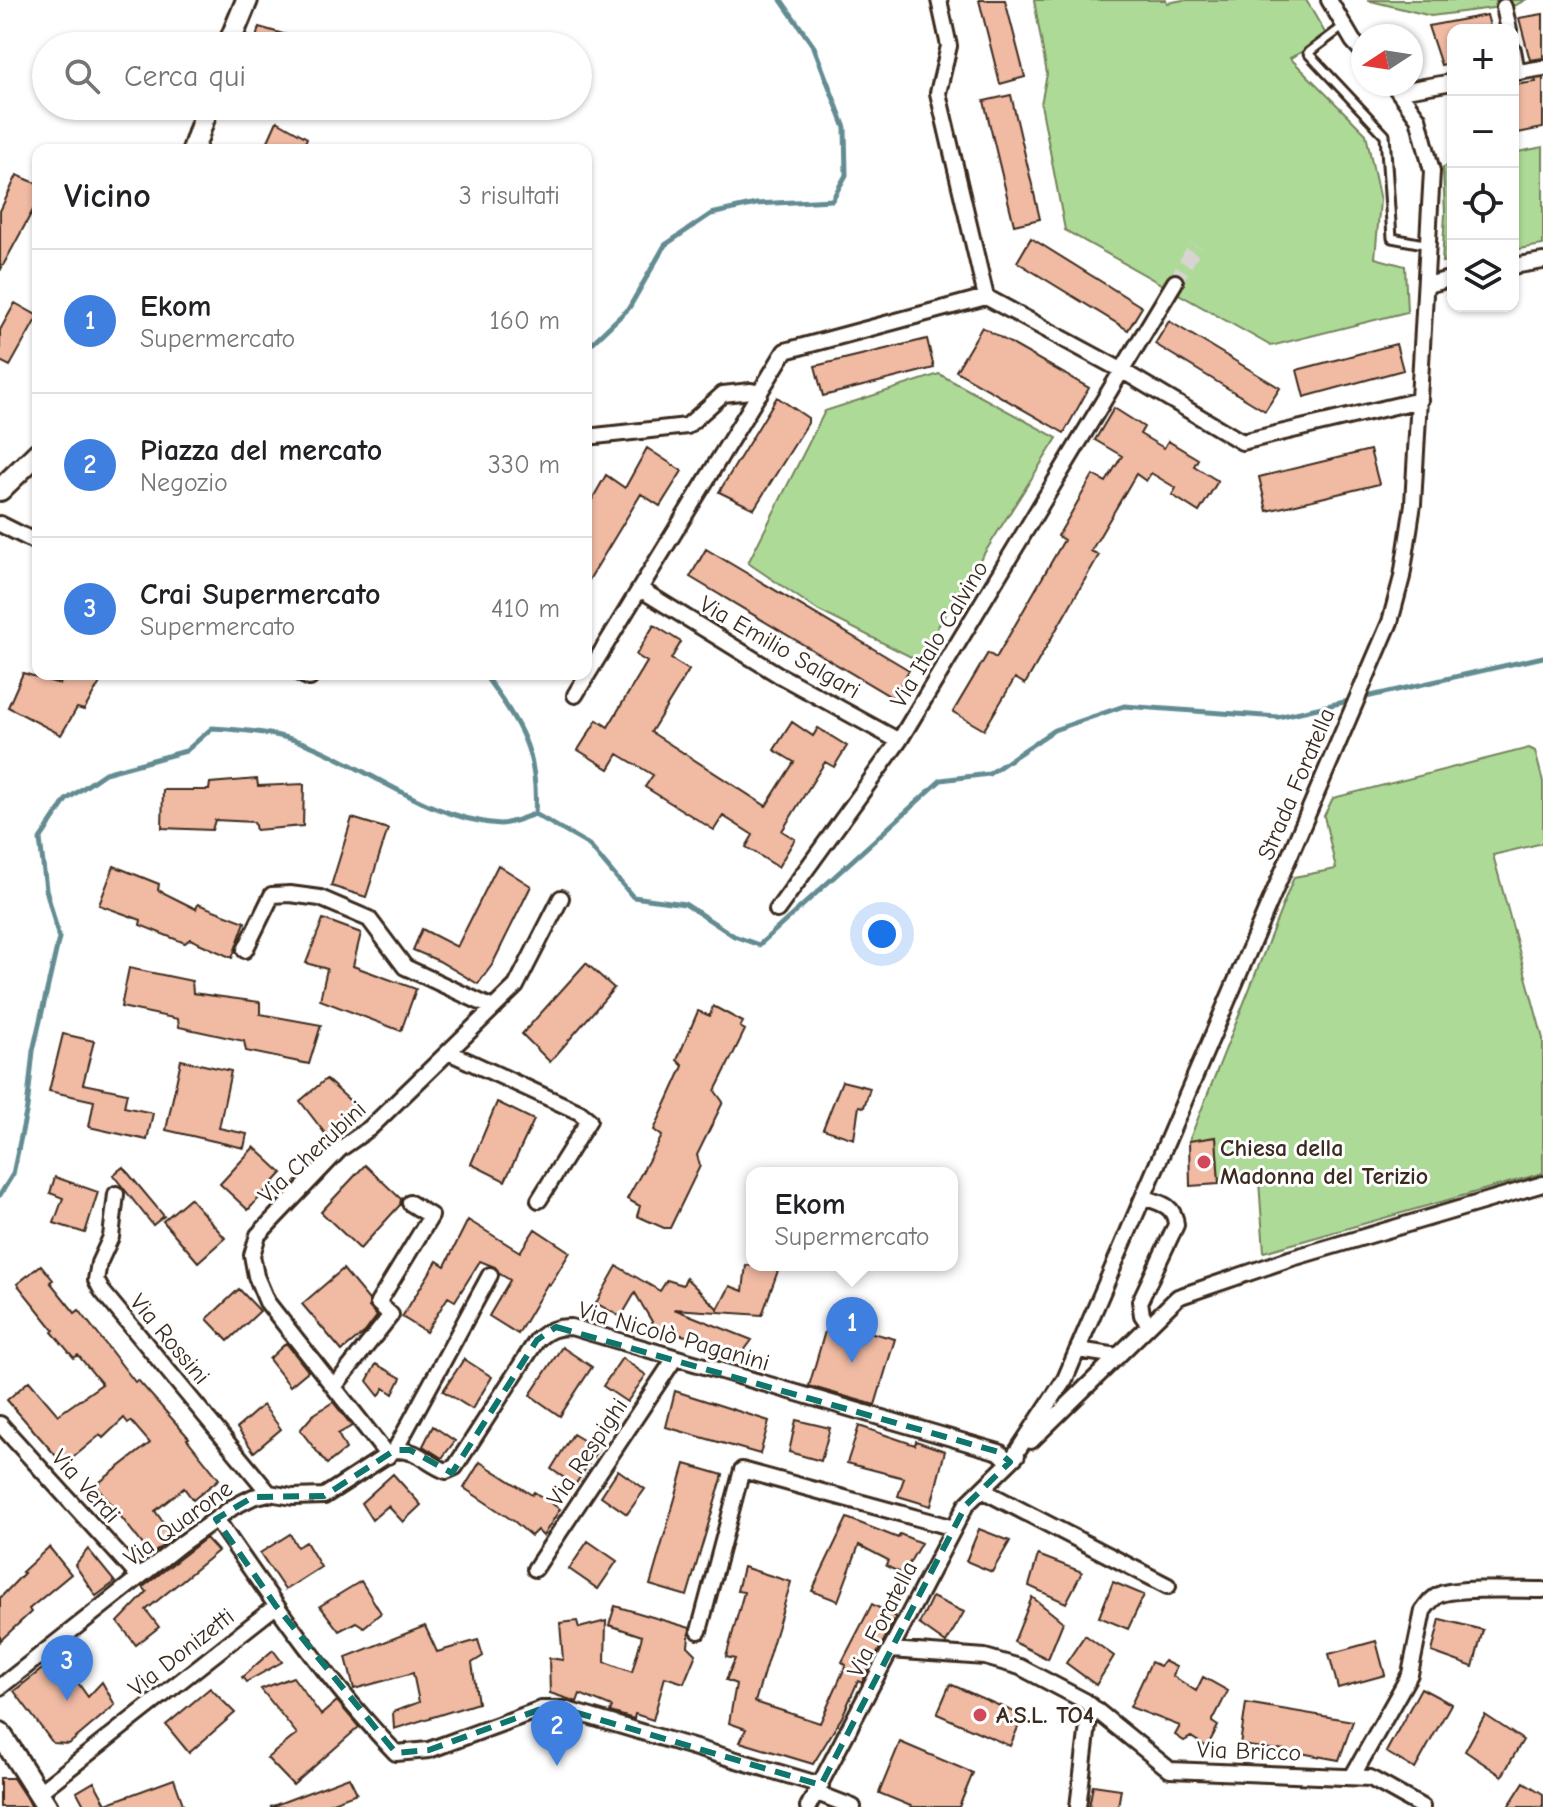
<!DOCTYPE html>
<html lang="it">
<head>
<meta charset="utf-8">
<style>
	:root { --surface:#fff; --page:#f2f2f2; --text:#202124; --muted:#757577; --line:#e0e0e0; --accent:#b45309 }
	body { margin:0; font-family:"Comic Neue",sans-serif; background:var(--page); color:var(--text) }
	.controls { position:absolute; right:24px; top:24px; display:grid; overflow:hidden; border-radius:16px; box-shadow:0 2px 6px #0004 }
	.controls button { width:72px; height:72px; display:grid; place-items:center; padding:0; border:0; border-bottom:2px solid var(--line); background:var(--surface); color:var(--text); font:40px sans-serif }
	.compass { position:absolute; left:1351px; top:24px; width:72px; height:72px; border-radius:50%; background:var(--surface); box-shadow:0 2px 6px #0004; rotate:258deg }
	.you { position:absolute; left:882px; top:934px; width:28px; height:28px; margin:-20px; border:6px solid #fff; border-radius:50%; background:#1a73e8; box-shadow:0 0 0 12px #1a73e833 }
	.badge { display:grid; place-items:center; width:52px; height:52px; border-radius:50%; background:var(--accent); color:#fff; font-size:26px; font-weight:700 }
	.pin { position:absolute; translate:-50% -66px; filter:drop-shadow(0 2px 4px #0008) }
	.pin::after { content:''; position:absolute; top:42px; width:28px; height:24px; background:inherit; clip-path:polygon(0 0,100% 0,50% 100%) }
	.popup { position:absolute; left:746px; top:1167px; width:212px; height:104px; box-sizing:border-box; display:grid; place-content:center; border-radius:16px; background:var(--surface); filter:drop-shadow(0 2px 6px #0005); font-size:26px; white-space:nowrap; color:var(--muted) }
	.popup b { font-size:30px; color:var(--text) }
	.popup::after { content:''; position:absolute; left:50%; top:100%; margin-left:-16px; border:16px solid transparent; border-top-color:var(--surface) }
	.list { margin:0; padding:0; list-style:none }
	h2 { display:flex; justify-content:space-between; align-items:center; height:104px; margin:0; padding:0 32px; font-size:34px }
	h2 small { font-size:26px; font-weight:400; color:var(--muted) }
	.list li { display:grid; grid-template-columns:52px 1fr auto; gap:24px; align-items:center; box-sizing:border-box; height:144px; padding:0 32px; border-top:2px solid var(--line) }
	.list b { display:block; font-size:30px; white-space:nowrap }
	.list p { margin:0; font-size:26px; white-space:nowrap; color:var(--muted) }
	.list em { font-size:26px; font-style:normal; color:var(--muted) }
	.icon { flex:none; width:44px; height:44px; fill:none; stroke:currentColor; stroke-width:2; stroke-linecap:round; stroke-linejoin:round }
	.map { position:relative; flex:none; width:1543px; height:1807px; overflow:hidden }
	.search { position:absolute; background:var(--surface); box-shadow:0 2px 6px #0004; left:32px; top:32px; width:560px; height:88px; display:flex; align-items:center; gap:20px; box-sizing:border-box; padding:0 28px; border-radius:44px; color:var(--muted); font-size:30px }
	.panel { position:absolute; background:var(--surface); box-shadow:0 2px 6px #0004; left:32px; top:144px; width:560px; height:536px; border-radius:16px }
	.map>svg:first-child { display:block }
</style>
</head>
<body>
<div class="map">
<svg width="1543" height="1807" viewBox="0 0 1543 1807">
	<rect width="100%" height="100%" fill="#fff"/>
	<filter id="ink" filterUnits="userSpaceOnUse"><feTurbulence type="fractalNoise" baseFrequency=".0125" numOctaves="2"/><feDisplacementMap in="SourceGraphic" scale="16" xChannelSelector="R" yChannelSelector="G"/><feConvolveMatrix kernelMatrix="1 2 1 2 8 2 1 2 1" color-interpolation-filters="sRGB"/></filter>
	<g filter="url(#ink)">
		<!-- green -->
		<path fill="#aeda98" stroke="#74825b" stroke-width="2" d="M1034,0H1166L1167,3L1183,0H1306L1328,38L1290,58L1366,134L1380,201L1375,258L1405,266L1407,312L1271,346L1065,230L1041,104L1047,74Z
			M1367,0H1525L1516,5L1431,16Z
			M1543,147V245L1513,250V153Z
			M1453,165V260L1442,262L1445,214L1443,167Z
			M939,374L1057,438L917,660L819,611L748,563L825,411Z
			M1529,748L1535,751L1543,782V843L1493,855L1543,1039V1173L1264,1252L1259,1181L1219,1184L1216,1137L1189,1141L1294,877L1336,869L1324,816L1333,798Z"/>
		<g fill="none" stroke-linecap="round" stroke-linejoin="round">
			<!-- stream -->
			<path stroke="#648c92" stroke-width="5" d="M586,349L629,308L665,245L711,214L756,204L832,200L846,175L845,128L814,47L781,0
				M535,814L589,845L633,897L685,904L734,936L759,945L941,780L989,774L1054,730L1124,706L1278,717L1543,657
				M0,1195L13,1174L27,1108L33,1051L59,938L46,889L40,839L66,800L105,773L186,751L212,728C246,730 282,733 314,747C375,773 431,819 500,824C511,824 525,817 535,814C539,750 519,723 484,674"/>
		</g>
		<!-- building -->
		<path fill="#f0baa3" stroke="#3b2a1e" stroke-width="2" d="M979,0H1005L1025,77L1000,84Z
			M1543,14V58L1530,60L1519,18Z
			M1487,15L1491,30H1453V62L1441,65L1428,26Z
			M259,27L311,42L310,46H254Z
			M1543,78V128L1513,134V85L1536,82L1535,79Z
			M1011,95L1040,219L1014,225L984,101Z
			M277,121L307,138L302,150H264Z
			M17,175L38,184V201L0,271V211Z
			M1031,238L1142,307L1128,330L1017,262Z
			M15,303L38,316L10,366L0,361V330Z
			M1169,321L1280,388L1265,411L1155,344Z
			M982,327L1089,388L1064,433L956,371Z
			M927,339L934,368L823,396L815,366Z
			M1396,344L1403,370L1304,397L1297,370Z
			M777,397L808,418V423L754,509L719,492Z
			M1114,408L1144,427L1140,434L1164,448L1168,441L1198,459L1194,466L1218,481L1199,512L1172,495L1176,488L1151,473L1146,481L1136,474L1091,551L1099,555L1025,684L1015,678L984,730L953,712L988,653L996,658L1064,540L1058,536L1093,475L1106,482L1122,456L1095,440Z
			M647,448L682,471L660,506L641,494L586,585V510L606,475L625,488Z
			M1370,450L1379,484L1267,511L1259,477Z
			M706,549L909,670L893,698L690,577Z
			M654,625L681,642L671,659L689,670L651,732L766,806L794,762L774,750L792,722L813,736L818,728L847,746L834,767L825,762L782,831L795,839L778,867L746,847L753,835L723,816L714,830L645,787L653,775L618,754L609,769L578,750L597,720L608,727L647,662L636,655Z
			M23,673L60,684L66,674H105L84,710L77,708L61,735L8,707Z
			M257,779L258,786L304,784L303,826L256,830L254,822L215,820L212,830L162,828L163,790H209L210,783Z
			M352,818L388,829L366,897L331,886Z
			M498,865L531,886L492,965L478,984L439,961L413,950L422,929L457,947Z
			M114,866L159,884L158,890L196,909L198,904L245,922L232,958L190,939L185,943L140,925L141,920L99,905Z
			M323,919L361,933L353,966L416,989L401,1031L320,1000L327,969L306,963Z
			M586,963L614,988L550,1062L522,1034Z
			M129,968L192,981L193,993L260,1002V1014L321,1025L309,1064L246,1051L244,1041L179,1027L178,1019L121,1007Z
			M713,1006L743,1022L740,1027L745,1030L715,1091L723,1102L697,1155L700,1166L670,1228H664L637,1216L640,1206L627,1199L662,1136L654,1130L683,1066L677,1060L698,1011L710,1016Z
			M63,1034L94,1041L83,1084L127,1093L124,1107L153,1113L147,1140L89,1127L94,1101L49,1091Z
			M181,1060L231,1071L219,1128L247,1134L244,1148L166,1130Z
			M326,1079L358,1108L327,1136L300,1101Z
			M842,1081L870,1088L864,1107L859,1106L854,1139L823,1129Z
			M497,1102L534,1120L505,1181L471,1164Z
			M1216,1137L1219,1184L1190,1186L1189,1141Z
			M254,1147L282,1173L248,1210L220,1184Z
			M365,1165L401,1199L400,1205L360,1249L321,1212Z
			M123,1167L164,1216L153,1225L113,1175Z
			M55,1177L98,1192L85,1233L54,1223L63,1198L50,1193Z
			M190,1198L225,1238L198,1262L163,1221Z
			M468,1220L520,1252L535,1229L570,1252L550,1285L548,1283L518,1334L489,1316L510,1280L500,1274L495,1267L480,1261L455,1301L448,1297L426,1332L402,1317L437,1261L445,1266Z
			M41,1265L53,1280L50,1282L75,1313L79,1310L135,1382L138,1380L189,1438L187,1439L219,1479L193,1500L184,1488L155,1511L174,1537L151,1555L96,1485L150,1443L131,1421L128,1423L124,1418L103,1438L100,1435L64,1465L7,1400L29,1381L58,1415L102,1384L78,1355L74,1358L52,1332L54,1330L17,1284Z
			M746,1265H780L762,1315L674,1309L752,1340L740,1356L698,1345L701,1339L657,1330L635,1293L621,1317L596,1303L617,1266L660,1291L667,1280L683,1285L686,1278L718,1309L730,1286L743,1291Z
			M343,1269L369,1300V1307L377,1316L365,1332L342,1351L302,1304Z
			M239,1289L260,1311L228,1341L207,1319Z
			M828,1321L895,1339L875,1405L809,1386Z
			M286,1343L308,1371L290,1386L269,1359Z
			M562,1347L592,1367L560,1416L530,1395Z
			M622,1358L646,1375L627,1402L603,1386Z
			M464,1359L492,1377L472,1409L443,1391Z
			M376,1364L401,1378L393,1394L384,1388L379,1396L367,1381Z
			M675,1391L769,1421L760,1454L666,1427Z
			M333,1402L352,1426L338,1434L346,1449L327,1464L300,1430L313,1415Z
			M263,1405L281,1429L254,1452L237,1428Z
			M796,1420L830,1428L821,1461L789,1452Z
			M433,1426L455,1441L442,1458L423,1446Z
			M859,1426L915,1445L916,1441L945,1451L931,1506L898,1496L904,1478L847,1463Z
			M573,1434L598,1449L575,1485L551,1469Z
			M480,1462L532,1495L534,1492L560,1509L543,1536L537,1530L531,1536L515,1522L464,1488Z
			M685,1464L723,1475L687,1596L650,1585Z
			M618,1470L645,1489L627,1514L601,1496Z
			M393,1474L421,1505L403,1522L388,1506L372,1520L361,1503Z
			M847,1518L898,1538L900,1534L921,1543L903,1574L886,1566L888,1560L859,1545L838,1601L812,1591Z
			M979,1529L1010,1541L992,1572L966,1561Z
			M290,1534L297,1547L306,1542L321,1567L285,1590L260,1553Z
			M206,1538L218,1551L146,1610L159,1627L136,1645L118,1622L147,1592L143,1587Z
			M588,1541L617,1561L598,1589L569,1569Z
			M49,1547L71,1574L29,1609L31,1612L0,1641V1598L24,1573L22,1572Z
			M88,1549L115,1582L96,1596L75,1565Z
			M1038,1555L1082,1572L1066,1603L1029,1586Z
			M743,1567L791,1582L755,1702L820,1723L846,1665L842,1662L872,1604L896,1617L862,1683L858,1681L842,1717L813,1764L740,1742L746,1729L729,1723L736,1684L726,1680L735,1659L726,1657L744,1592L737,1591Z
			M361,1581L381,1613L364,1627L356,1622L339,1631L320,1606Z
			M1113,1582L1144,1595L1128,1629L1099,1617Z
			M932,1597L964,1612L946,1643L919,1624Z
			M1032,1597L1063,1622L1048,1659L1014,1642Z
			M615,1606L690,1628L688,1646L696,1654L684,1683L665,1677L653,1720L635,1714L634,1719L610,1712L612,1707L580,1694L577,1702L550,1693L549,1658L563,1660L560,1623L577,1621L579,1628L606,1621L605,1662L632,1672L642,1636L609,1625Z
			M1440,1619L1483,1630L1473,1667L1432,1652Z
			M425,1626L437,1652L478,1640L483,1656L472,1663L478,1703L394,1729L393,1712L419,1702L413,1673L354,1689L346,1657Z
			M1085,1635L1114,1656L1096,1685L1066,1663Z
			M1376,1641L1385,1675L1338,1688L1329,1654Z
			M273,1650L282,1662L246,1682L242,1677Z
			M59,1656L88,1697L102,1682L115,1705L69,1744L53,1743L14,1691Z
			M1164,1661L1176,1667L1173,1676L1196,1691L1203,1677L1228,1691L1212,1722L1218,1726L1207,1747L1191,1737L1184,1741L1175,1735L1180,1726L1130,1707L1151,1662L1160,1666Z
			M293,1677L321,1715L337,1701L359,1727L293,1785L267,1758L297,1734L261,1689Z
			M950,1684L1023,1716L1010,1746L937,1714Z
			M210,1688L235,1713L189,1753L166,1725Z
			M1421,1688L1451,1704L1415,1769L1386,1752Z
			M1246,1703L1353,1721L1339,1760L1279,1749L1278,1750L1240,1745Z
			M1485,1715L1523,1740L1502,1776L1465,1751Z
			M900,1742L973,1773L959,1807H913L879,1793Z
			M349,1777L357,1793L319,1807H270Z
			M0,1778H13L32,1807H0Z
			M174,1779L184,1807H85L77,1792L94,1782L106,1804Z
			M1524,1782L1543,1794V1807H1508Z
			M1093,1785L1121,1789L1118,1807H1089Z"/>
		<g fill="none" stroke-linecap="round" stroke-linejoin="round">
			<!-- street-tunnel -->
			<path stroke="#d8d4d2" stroke-width="14" stroke-dasharray="14 7" stroke-linecap="butt" d="M1175,282L1196,245"/>
			<!-- lane casing -->
			<g stroke="#3b2a1e" stroke-width="13">
				<path id="lane" d="M1344,26L1308,53L1385,135L1392,238L1429,245"/>
			</g>
			<!-- street casing -->
			<g stroke="#3b2a1e" stroke-width="20">
				<path id="street" d="M939,0L949,46L938,93L986,297
					M1329,0L1353,41L1363,52
					M1504,7L1509,30
					M1513,50L1517,72
					M1513,73L1543,68
					M1400,91L1453,82
					M1513,266L1543,261
					M1427,285L1453,278
					M586,437L687,426L723,394L751,391L760,393
					M0,524L38,543
					M640,589L779,675L899,741
					M301,674L310,678
					M575,695L785,351L986,297L1121,370L1242,442L1420,400
					M777,910L899,741L1175,282
					M245,950L272,895L290,894L320,898L369,919L405,967L493,1008
					M448,1052L579,1112L589,1120L539,1200
					M116,1194L111,1237L99,1263L96,1280L102,1291L269,1493
					M1143,1197C1160,1203 1175,1205 1176,1225L1140,1301L1142,1315L1149,1325
					M1078,1350L1118,1356
					M334,1387L391,1315L378,1303L431,1216L410,1203
					M0,1424L139,1577
					M1031,1441L1178,1297L1289,1259L1543,1184
					M395,1450C420,1450 425,1463 446,1471L455,1467L537,1340C548,1330 556,1327 571,1327L999,1452L1010,1462
					M388,1456L267,1302L256,1276L252,1255L258,1235L340,1149L370,1128L516,986L561,898
					M1010,1462L1065,1379L1390,622L1402,577L1413,504L1432,171L1418,118L1393,84
					M982,1490L1168,1586
					M216,1519C271,1599 328,1683 396,1753L429,1750L541,1709H564L821,1785
					M535,1569L675,1358
					M699,1631L742,1470L954,1528
					M891,1650L985,1657L1020,1667L1085,1701L1170,1770L1370,1778L1422,1807
					M0,1687L181,1544L233,1507L253,1497L269,1493L293,1497L324,1496L395,1450L490,1275
					M1352,1777L1410,1674L1423,1611C1428,1604 1433,1597 1441,1594C1462,1587 1518,1590 1543,1590
					M38,1793L276,1606
					M817,1793L853,1807
					M808,1807L966,1505L1017,1455
					M1078,1807L1088,1725L1093,1708"/>
			</g>
			<!-- secondary casing -->
			<g stroke="#3b2a1e" stroke-width="26">
				<path id="secondary" d="M228,46L247,0
					M193,150L208,106
					M0,490L38,453
					M0,1733L47,1807"/>
			</g>
			<!-- lane -->
			<use href="#lane" stroke="#fff" stroke-width="7"/>
			<!-- street -->
			<use href="#street" stroke="#fff" stroke-width="14"/>
			<!-- secondary -->
			<use href="#secondary" stroke="#fff" stroke-width="20"/>
		</g>
	</g>
	<!-- marked area -->
	<path fill="none" stroke="#0f766e" stroke-width="6" stroke-dasharray="16 10" stroke-linejoin="round" d="M556,1327L999,1452L1010,1462L966,1505L821,1785L564,1709H541L429,1750L396,1753L276,1606L216,1519L253,1497L324,1496L395,1450H410L452,1473L537,1340Z"/>
	<!-- markers -->
	<g fill="#d1495b" stroke="#fff" stroke-width="3">
		<circle cx="1204" cy="1162" r="8"/>
		<circle cx="980" cy="1715" r="8"/>
	</g>
	<g text-anchor="middle" stroke-width="6" stroke-linejoin="round" paint-order="stroke">
		<!-- street labels -->
		<g font-size="24" fill="#3b2a1e" stroke="#fff">
			<text transform="translate(939 634) rotate(-59)" y="8">Via Italo Calvino</text>
			<text transform="translate(780 647) rotate(30)" y="8">Via Emilio Salgari</text>
			<text transform="translate(1296 784) rotate(-67)" y="8">Strada Foratella</text>
			<text transform="translate(312 1152) rotate(-43)" y="8">Via Cherubini</text>
			<text transform="translate(674 1336) rotate(16)" y="8">Via Nicolò Paganini</text>
			<text transform="translate(170 1339) rotate(50)" y="8">Via Rossini</text>
			<text transform="translate(587 1452) rotate(-56)" y="8">Via Respighi</text>
			<text transform="translate(86 1486) rotate(48)" y="8">Via Verdi</text>
			<text transform="translate(178 1523) rotate(-36)" y="8">Via Quarone</text>
			<text transform="translate(882 1619) rotate(-63)" y="8">Via Foratella</text>
			<text transform="translate(181 1652) rotate(-38)" y="8">Via Donizetti</text>
			<text transform="translate(1249 1751) rotate(2)" y="8">Via Bricco</text>
		</g>
		<!-- poi labels -->
		<g font-size="24" font-weight="bold" fill="#3b2a1e" stroke="#fff" text-anchor="start">
			<text x="1220" y="1156">Chiesa della<tspan x="1220" dy="28">Madonna del Terizio</tspan></text>
			<text x="996" y="1723">A.S.L. TO4</text>
		</g>
	</g>
</svg>
<div class="controls">
<button>+</button>
<button>−</button>
<button><svg class="icon" aria-label="locate" viewBox="0 0 24 24"><circle cx="12" cy="12" r="6"/><path d="M12 2v4M12 18v4M2 12h4M18 12h4"/></svg></button>
<button><svg class="icon" aria-label="layers" viewBox="0 0 24 24"><path d="M12 4l9 5-9 5-9-5zM3 14l9 5 9-5"/></svg></button>
</div>
<svg class="compass" viewBox="-18 -18 36 36"><path d="M0-13l5 13h-10z" fill="#e53935"/><path d="M0 13l5-13h-10z" fill="#757577"/></svg>
<div class="you"></div>
<div class="pin badge" style="left:852px;top:1363px;background:#3f7fe0">1</div>
<div class="popup"><b>Ekom</b>Supermercato</div>
<div class="pin badge" style="left:557px;top:1766px;background:#3f7fe0">2</div>
<div class="pin badge" style="left:67px;top:1701px;background:#3f7fe0">3</div>
<div class="search"><svg class="icon" aria-label="search" viewBox="0 0 24 24"><circle cx="10" cy="10" r="6"/><path d="M15 15l6 6"/></svg>Cerca qui</div>
<section class="panel">
<h2>Vicino<small>3 risultati</small></h2>
<ul class="list">
<li><span class="badge" style="background:#3f7fe0">1</span><div><b>Ekom</b><p>Supermercato</p></div><em>160 m</em></li>
<li><span class="badge" style="background:#3f7fe0">2</span><div><b>Piazza del mercato</b><p>Negozio</p></div><em>330 m</em></li>
<li><span class="badge" style="background:#3f7fe0">3</span><div><b>Crai Supermercato</b><p>Supermercato</p></div><em>410 m</em></li>
</ul>
</section>
</div>
</body>
</html>
